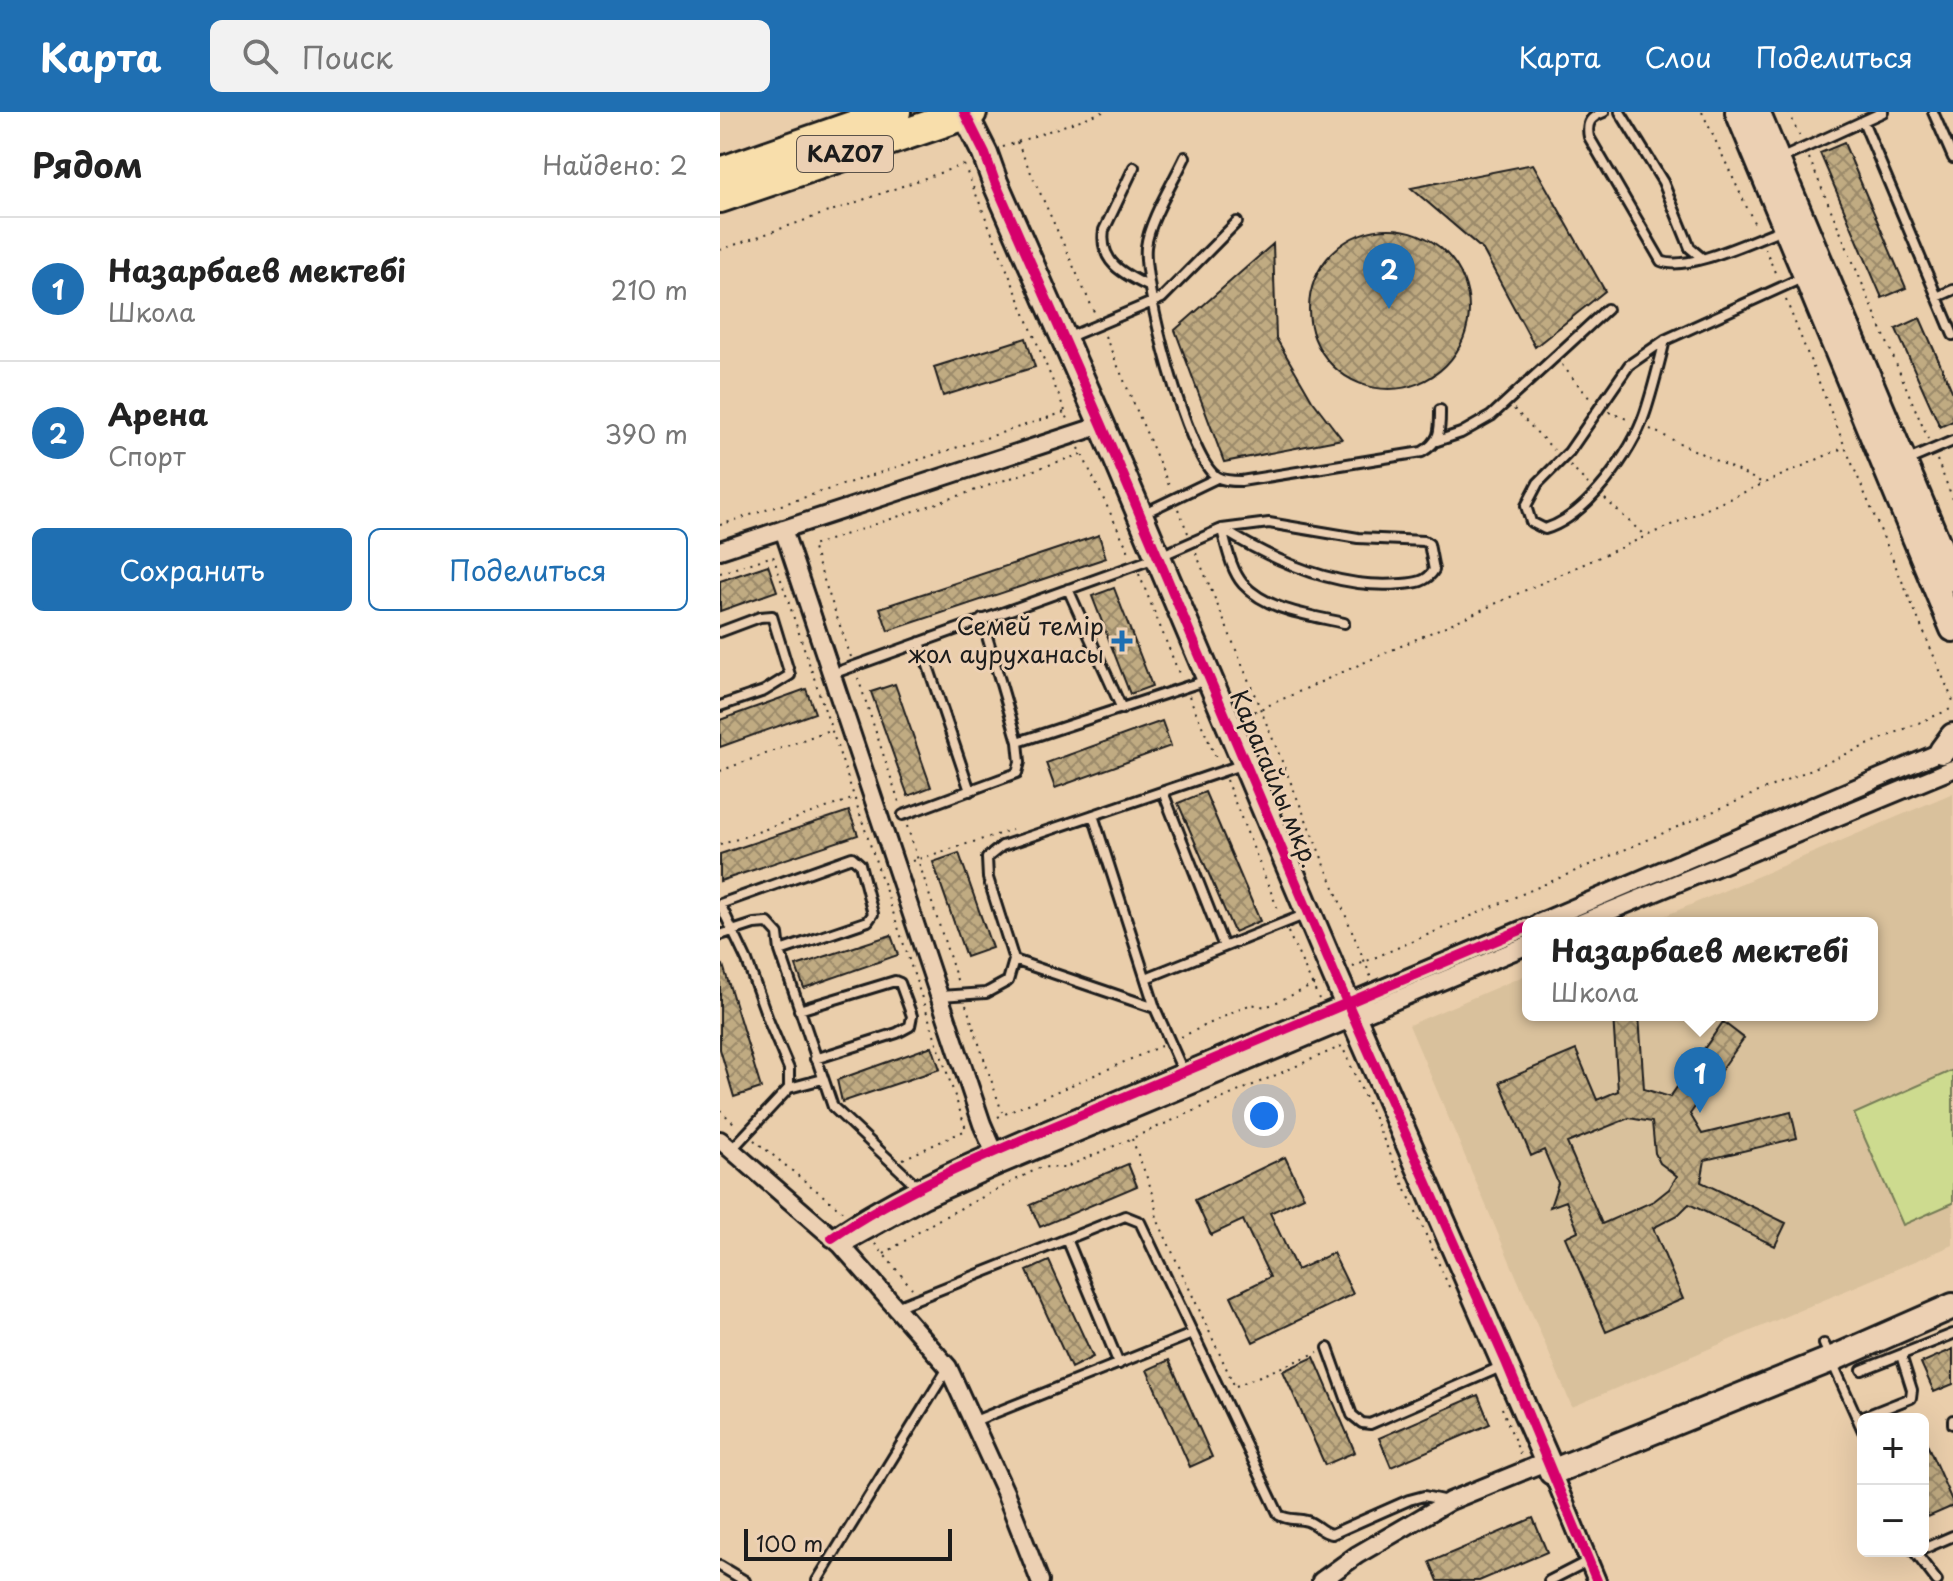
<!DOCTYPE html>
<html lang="ru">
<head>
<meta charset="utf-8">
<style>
	:root { --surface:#fff; --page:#f2f2f2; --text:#222; --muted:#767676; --line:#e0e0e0; --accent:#1f6fb2 }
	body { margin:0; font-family:"Playpen Sans",sans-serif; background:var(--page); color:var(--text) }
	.controls { position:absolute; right:24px; bottom:24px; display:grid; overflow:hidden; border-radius:12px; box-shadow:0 8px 32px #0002 }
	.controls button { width:72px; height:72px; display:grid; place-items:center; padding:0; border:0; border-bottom:2px solid var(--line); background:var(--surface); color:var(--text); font:40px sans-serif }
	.scale { position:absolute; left:24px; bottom:20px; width:208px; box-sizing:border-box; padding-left:8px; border:4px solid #1c1c1c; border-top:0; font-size:22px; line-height:28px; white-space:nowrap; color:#1c1c1c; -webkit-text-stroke:6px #ecd0b3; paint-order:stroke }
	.you { position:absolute; left:544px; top:1004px; width:28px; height:28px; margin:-20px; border:6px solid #fff; border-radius:50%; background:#1a73e8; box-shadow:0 0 0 12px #1a73e833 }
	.badge { display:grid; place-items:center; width:52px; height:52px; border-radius:50%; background:var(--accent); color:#fff; font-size:26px; font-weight:700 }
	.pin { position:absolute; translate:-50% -66px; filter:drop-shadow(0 2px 4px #0008) }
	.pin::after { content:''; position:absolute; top:42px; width:28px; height:24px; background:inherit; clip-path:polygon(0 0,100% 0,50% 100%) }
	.popup { position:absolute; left:802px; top:805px; width:356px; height:104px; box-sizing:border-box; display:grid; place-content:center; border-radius:12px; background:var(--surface); filter:drop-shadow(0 2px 6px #0005); font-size:26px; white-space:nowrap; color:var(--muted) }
	.popup b { font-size:30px; color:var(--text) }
	.popup::after { content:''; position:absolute; left:50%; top:100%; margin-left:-16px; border:16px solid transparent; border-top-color:var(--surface) }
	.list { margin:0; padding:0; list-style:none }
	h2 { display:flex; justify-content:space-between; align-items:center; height:104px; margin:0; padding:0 32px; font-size:34px }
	h2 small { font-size:26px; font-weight:400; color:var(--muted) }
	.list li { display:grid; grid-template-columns:52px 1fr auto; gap:24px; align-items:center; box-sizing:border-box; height:144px; padding:0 32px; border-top:2px solid var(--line) }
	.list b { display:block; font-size:30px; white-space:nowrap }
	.list p { margin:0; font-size:26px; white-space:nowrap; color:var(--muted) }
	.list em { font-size:26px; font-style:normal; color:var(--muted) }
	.actions { display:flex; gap:16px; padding:24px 32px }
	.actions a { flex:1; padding:18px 0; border:2px solid var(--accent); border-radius:12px; text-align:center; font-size:28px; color:var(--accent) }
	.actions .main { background:var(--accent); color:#fff }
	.icon { flex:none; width:44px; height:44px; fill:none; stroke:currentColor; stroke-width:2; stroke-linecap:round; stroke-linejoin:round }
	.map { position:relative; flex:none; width:1233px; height:1469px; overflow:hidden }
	header { display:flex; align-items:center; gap:48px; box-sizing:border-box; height:112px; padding:0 40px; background:var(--accent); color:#fff }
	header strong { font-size:38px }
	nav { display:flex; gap:44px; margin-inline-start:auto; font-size:28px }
	.search { width:560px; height:72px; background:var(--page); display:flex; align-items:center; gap:20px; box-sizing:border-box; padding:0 28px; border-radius:12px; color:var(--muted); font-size:30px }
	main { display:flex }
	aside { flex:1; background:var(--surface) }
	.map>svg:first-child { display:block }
</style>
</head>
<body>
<header>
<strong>Карта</strong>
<div class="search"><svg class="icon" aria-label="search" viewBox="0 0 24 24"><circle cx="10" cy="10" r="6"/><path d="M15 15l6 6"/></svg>Поиск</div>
<nav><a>Карта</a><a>Слои</a><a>Поделиться</a></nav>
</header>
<main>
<aside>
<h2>Рядом<small>Найдено: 2</small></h2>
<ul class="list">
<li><span class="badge">1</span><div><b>Назарбаев мектебі</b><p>Школа</p></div><em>210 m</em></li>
<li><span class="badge">2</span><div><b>Арена</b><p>Спорт</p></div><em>390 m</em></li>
</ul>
<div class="actions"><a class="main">Сохранить</a><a>Поделиться</a></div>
</aside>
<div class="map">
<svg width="1233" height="1469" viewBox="0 0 1233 1469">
	<defs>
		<pattern id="building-cross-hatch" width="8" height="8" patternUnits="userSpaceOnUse" patternTransform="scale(2)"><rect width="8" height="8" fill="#c0ab82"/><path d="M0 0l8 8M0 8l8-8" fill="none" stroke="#9b8a6a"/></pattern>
	</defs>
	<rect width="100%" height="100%" fill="#eaceab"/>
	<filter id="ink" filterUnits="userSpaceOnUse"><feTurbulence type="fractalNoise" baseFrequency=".0125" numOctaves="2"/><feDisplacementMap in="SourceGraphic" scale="16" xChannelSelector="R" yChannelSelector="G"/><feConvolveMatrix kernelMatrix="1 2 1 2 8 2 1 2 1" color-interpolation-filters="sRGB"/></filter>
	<g filter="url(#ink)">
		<!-- built -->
		<path fill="#d9c19c" d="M1233,681V1133L852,1295L689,913L808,862V903H1152V811H928Z"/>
		<!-- garden -->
		<path fill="#cddb8f" stroke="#747c56" stroke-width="2" d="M1233,958V1091L1183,1113L1134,1002Z"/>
		<!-- building -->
		<path fill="url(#building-cross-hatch)" stroke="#1c1c1c" stroke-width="2" fill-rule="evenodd" d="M1124,31L1186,176L1162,186L1100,41Z
			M813,52L885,179L815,235L763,138L691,76Z
			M589 197a80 80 0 1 1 160 0a80 80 0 1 1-160 0Z
			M553,132L556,226L592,288L622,327L504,350L455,218Z
			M1200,206L1233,281V309L1220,315L1176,217Z
			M306,226L315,255L223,284L214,255Z
			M379,423L386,446L168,519L160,496Z
			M48,453L57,479L0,499V469Z
			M394,476L432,574L410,582L372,484Z
			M175,572L211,675L188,684L151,580Z
			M86,577L95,601L0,635V608Z
			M442,609L451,634L335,676L326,651Z
			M485,680L540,809L514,820L458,691Z
			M129,699L138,723L0,769V742Z
			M239,741L272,836L246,845L213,750Z
			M171,823L178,843L84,876L76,854Z
			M3,853L41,976L14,985L0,937V854Z
			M893,903H919L924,977L950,985L1003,910L1024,926L970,1002L982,1022L1071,1000L1077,1026L985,1048L981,1070L1066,1111L1055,1134L969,1092L958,1103L933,1116L963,1187L886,1220L845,1125L858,1119L846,1089L830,1095L838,1071L824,1038L811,1044L780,970L856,938L877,988L898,979ZM909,1006L932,1010L935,1041L940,1051L957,1064L949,1077L934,1089L882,1112L847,1031Z
			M212,934L220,957L122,990L117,968Z
			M565,1045L584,1085L550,1101L577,1158L613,1141L633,1182L533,1230L511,1184L550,1165L523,1108L491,1123L475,1088Z
			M408,1052L417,1074L320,1115L310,1093Z
			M329,1149L373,1245L351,1256L307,1159Z
			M1233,1237V1272L1214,1280L1201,1251Z
			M594,1245L635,1340L605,1353L563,1259Z
			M449,1248L492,1345L470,1355L427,1258Z
			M758,1283L770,1312L671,1355L659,1326Z
			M1203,1323L1233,1391V1394L1208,1405L1203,1394Z
			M813,1406L827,1440L759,1469H718L710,1450Z"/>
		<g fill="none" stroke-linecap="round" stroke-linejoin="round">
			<!-- lane casing -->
			<g stroke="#1c1c1c" stroke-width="14">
				<path id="lane" d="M884,0C871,5 866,10 869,25L941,149C967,161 1036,126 1063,117
					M900,0L943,70L970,136L982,146
					M1213,0L1233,46
					M1143,9L1233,223
					M465,45C453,71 429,108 426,135C422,171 467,347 497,365C504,369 513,369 521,369L702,340C721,329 720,318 720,298
					M1058,48L1163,0
					M414,55L384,118C379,150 403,162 428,174
					M1217,185L1233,178
					M349,225L442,186L517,110
					M945,228C939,252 933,277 925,301C912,341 866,405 825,417L811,410L806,394L818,371L849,340L909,253L945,228L1084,165
					M717,329L741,321L771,304L887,197
					M1186,349L1233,329
					M422,402L497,366
					M502,418C507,436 511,458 523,472C548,499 590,503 624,511
					M348,477L402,597
					M0,520L40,505L52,504L70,563L44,579L0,594
					M200,530L250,679
					M112,562L438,445L502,417L549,411L638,426L704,429L709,432L714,458C707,470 696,471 682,472C619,478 555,450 502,417
					M298,630L487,568
					M443,680L504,835
					M183,703L297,661L300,650L298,630L262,507
					M373,703L435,896L463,959
					M0,792L132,745L140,752L153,802L148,809L60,839
					M0,792L27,849L49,910L69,957V976L12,1037
					M0,823L34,812L48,811L58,822L60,839L113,995L198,1075
					M426,866L584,803
					M220,884L266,881L288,869L294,848
					M435,896L294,848L268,766L267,746L282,734L521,653
					M79,898L175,869L180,871L192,904L190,914L177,921L95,947
					M69,976L103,967
					M347,1127L399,1252
					M176,1195L405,1104L420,1110L559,1403C569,1409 576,1406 587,1409C597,1412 601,1421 612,1422L689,1388L704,1384L727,1389
					M1104,1232L1143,1319
					M608,1236L632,1303L642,1311L650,1312L783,1254
					M1142,1258L1233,1222
					M1138,1307L1191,1286L1192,1278L1181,1243
					M1233,1308V1312
					M252,1310L472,1222
					M1203,1437L1233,1424
					M1194,1439L1217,1469
					M0,1454L25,1469
					M97,1469L228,1256
					M829,1469L868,1449"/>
			</g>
			<!-- street casing -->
			<g stroke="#1c1c1c" stroke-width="22">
				<path id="street" d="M63,417L262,1012L279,1051
					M0,438L382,313
					M818,811L1232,635
					M861,811L1233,657
					M0,1028L121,1133L228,1255L285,1380L320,1469
					M112,1126C190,1072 286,1035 373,998C517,936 663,877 808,815
					M121,1133L204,1087L280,1053L808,833
					M832,1360L877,1469
					M601,1469L637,1443L730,1389L828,1349"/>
			</g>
			<!-- secondary casing -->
			<g stroke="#1c1c1c" stroke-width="30">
				<path id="secondary" d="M244,0L265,42L275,70L382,313L615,863L832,1360L1112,1247L1233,1194
					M1018,0L1233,517
					M1037,0L1233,467
					M1222,639L1233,624"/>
			</g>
			<!-- highway casing -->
			<g stroke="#1c1c1c" stroke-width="36">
				<path id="highway" d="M0,61L175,0
					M0,85L251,0"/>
			</g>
			<!-- path -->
			<path stroke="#1c1c1c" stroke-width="2" stroke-dasharray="2 6" stroke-linecap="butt" d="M982,0L1036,115
				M1069,0L1080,25
				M297,30L376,204
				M283,35L383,0
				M1089,46L1208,327
				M244,53L345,299
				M1045,136L1056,163
				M0,138L248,51
				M1066,188L1125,335L1233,589
				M385,224L450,376
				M842,253L871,288
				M794,297L834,338
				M889,300L909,308
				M930,317L1043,371
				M359,336L410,442
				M1217,348L1233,387
				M850,354L868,372
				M885,387L924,423
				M458,397L468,421
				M0,413L345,300L348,307
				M476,441L651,865
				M0,461L53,444L246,1017
				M419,462L460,564
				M131,545L92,434L361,342
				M138,566L180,693
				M469,584L497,648
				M527,603L1125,335
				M0,659L112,617
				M506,668L559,800
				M187,714L238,871
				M0,733L135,686
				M192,749L292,718
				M568,820L599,887
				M633,855L1233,596
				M246,893L282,1000
				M461,925L531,892L546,895L598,871
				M0,998L17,1014
				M278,1005L441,934
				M412,1027L434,1084L437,1107L515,1275
				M34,1028L122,1099
				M183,1047L246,1018
				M155,1132L192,1176
				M164,1142L216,1109L321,1055L344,1056L622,934L730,1177
				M516,1274L598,1240
				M782,1296L800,1342"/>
			<!-- lane -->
			<use href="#lane" stroke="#ecd0b3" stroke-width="8"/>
			<!-- street -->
			<use href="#street" stroke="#ecd0b3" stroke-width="16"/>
			<!-- secondary -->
			<use href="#secondary" stroke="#ecd0b3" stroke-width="24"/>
			<!-- highway -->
			<use href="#highway" stroke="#f8deab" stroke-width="30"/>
			<!-- cycleway casing -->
			<g stroke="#ecd0b3" stroke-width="15">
				<path id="cycleway" d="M244,0L265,42L275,70L382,313L615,863L787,1252L877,1469
					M112,1126C190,1072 286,1035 373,998C517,936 663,877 808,815"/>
			</g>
			<!-- cycleway -->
			<use href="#cycleway" stroke="#d6006c" stroke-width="10"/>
		</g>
	</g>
	<!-- markers -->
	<path fill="#1f6fb2" stroke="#ecd0b3" stroke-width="3" d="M398 517h8v8h8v8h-8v8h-8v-8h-8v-8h8z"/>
	<g text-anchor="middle" stroke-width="6" stroke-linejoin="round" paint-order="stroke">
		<!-- shield labels -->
		<rect fill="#ecd0b3" stroke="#5a5249" stroke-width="2" x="77" y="24" width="96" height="36" rx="6"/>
		<g font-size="22" font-weight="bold" fill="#1c1c1c">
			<text x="125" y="50">KAZ07</text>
		</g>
		<!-- poi labels -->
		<g font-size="24" fill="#1c1c1c" stroke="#ecd0b3" text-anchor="end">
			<text x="384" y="523">Семей темір<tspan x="384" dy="28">жол ауруханасы</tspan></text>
		</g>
		<!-- street labels -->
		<g font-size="24" fill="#1c1c1c" stroke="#ecd0b3">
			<text transform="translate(554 667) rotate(67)" y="8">Карагайлы мкр.</text>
		</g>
	</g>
</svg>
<div class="controls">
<button>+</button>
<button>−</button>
</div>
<div class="scale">100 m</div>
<div class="you"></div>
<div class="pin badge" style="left:980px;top:1001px">1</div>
<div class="popup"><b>Назарбаев мектебі</b>Школа</div>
<div class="pin badge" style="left:669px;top:197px">2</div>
</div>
</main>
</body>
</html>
